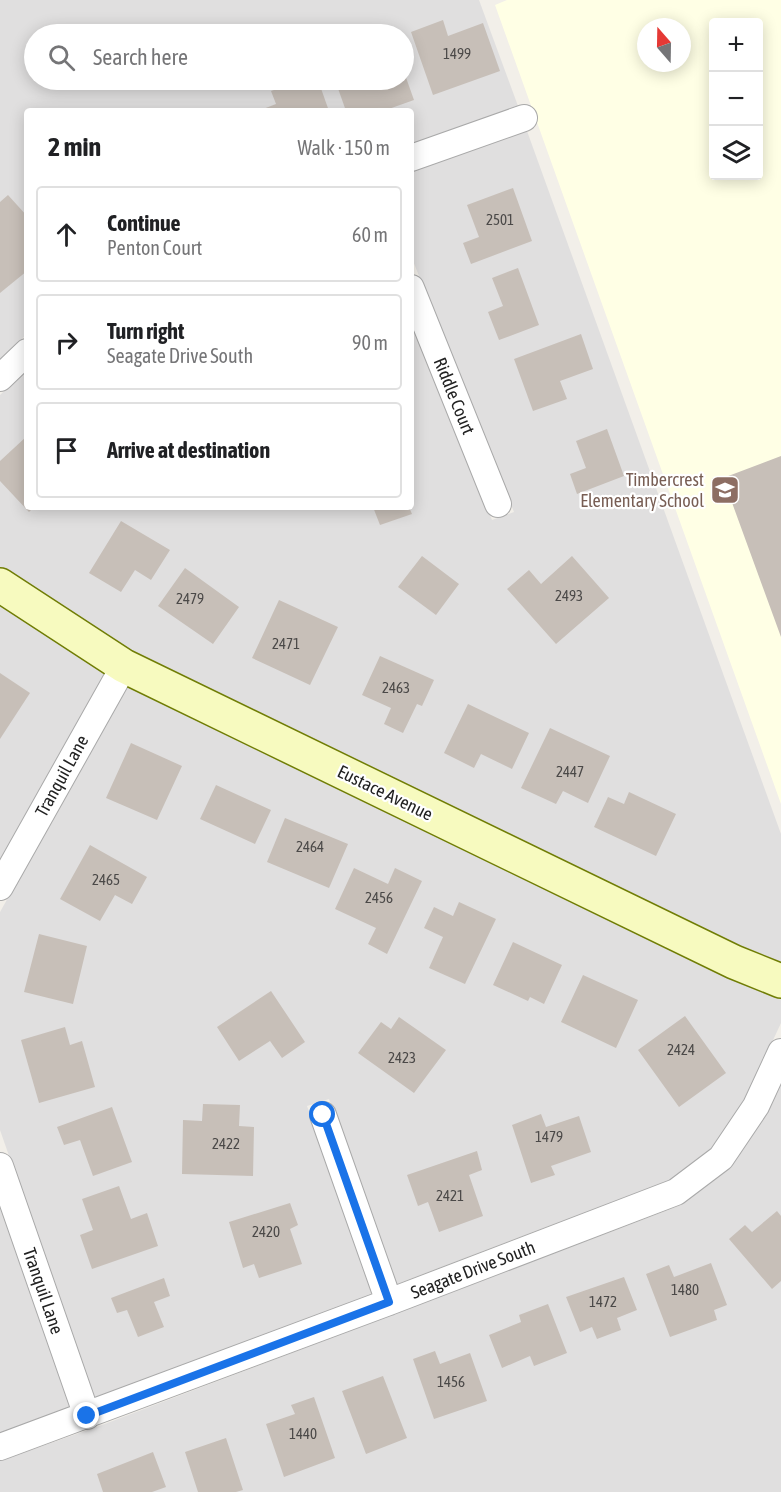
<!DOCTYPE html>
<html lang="en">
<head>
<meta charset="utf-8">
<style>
	:root { --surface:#fff; --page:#f6f6f6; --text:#202124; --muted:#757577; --line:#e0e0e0 }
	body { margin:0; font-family:"Asap Condensed",sans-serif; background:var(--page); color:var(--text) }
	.controls { position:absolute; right:18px; top:18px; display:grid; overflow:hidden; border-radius:6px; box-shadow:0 3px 15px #0003 }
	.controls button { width:54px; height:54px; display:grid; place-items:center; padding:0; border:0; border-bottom:2px solid var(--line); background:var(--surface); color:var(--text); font:30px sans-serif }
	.compass { position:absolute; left:637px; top:18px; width:54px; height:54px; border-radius:50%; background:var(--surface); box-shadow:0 3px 15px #0003; rotate:340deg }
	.stop { position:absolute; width:18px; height:18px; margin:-14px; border:4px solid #1a73e8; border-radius:50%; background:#fff }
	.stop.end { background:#1a73e8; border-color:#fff; box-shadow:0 2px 6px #0008 }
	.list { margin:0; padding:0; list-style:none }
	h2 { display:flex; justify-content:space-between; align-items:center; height:78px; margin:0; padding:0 24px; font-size:26px }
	h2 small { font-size:20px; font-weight:400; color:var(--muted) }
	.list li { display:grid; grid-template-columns:39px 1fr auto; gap:18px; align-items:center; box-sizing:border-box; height:96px; margin:0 12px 12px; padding:0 12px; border:2px solid var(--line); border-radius:6px }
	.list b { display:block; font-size:22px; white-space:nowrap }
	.list p { margin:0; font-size:20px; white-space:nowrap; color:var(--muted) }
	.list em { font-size:20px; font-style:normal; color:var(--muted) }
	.icon { flex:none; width:33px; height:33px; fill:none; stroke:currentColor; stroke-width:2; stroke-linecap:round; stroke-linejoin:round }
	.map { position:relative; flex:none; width:781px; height:1492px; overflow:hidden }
	.search { position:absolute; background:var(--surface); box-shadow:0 3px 15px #0003; left:24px; top:24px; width:390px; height:66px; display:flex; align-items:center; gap:15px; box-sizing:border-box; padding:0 21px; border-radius:33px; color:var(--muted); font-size:22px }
	.panel { position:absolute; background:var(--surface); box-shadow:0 3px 15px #0003; left:24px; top:108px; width:390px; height:402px; border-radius:6px }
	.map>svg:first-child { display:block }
</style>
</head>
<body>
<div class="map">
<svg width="781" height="1492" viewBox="0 0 781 1492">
	<rect width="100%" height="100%" fill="#f2efe9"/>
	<!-- residential -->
	<path fill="#e0dfdf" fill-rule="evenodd" d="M0,0H479L518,106L411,144V111H27V334L0,359ZM34,34H404V80H34Z
		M527,131L781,834V967L129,655L0,570V395L27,369V507H411V319L492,520L514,512L411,256V172Z
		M0,600L107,670L0,861Z
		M129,683L781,994V1023L746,1098L712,1148L670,1180L395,1285L329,1099L307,1106L374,1294L94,1399L0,1130V912Z
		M781,1082V1492H0V1461L102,1425L681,1205L731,1167L767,1112Z
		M0,1202L71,1407L0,1433Z"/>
	<!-- education -->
	<path fill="#ffffe5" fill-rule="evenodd" d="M507,0H781V804L495,5ZM714,22H758V176H714ZM646,27H682V63H646Z"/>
	<!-- building -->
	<path fill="#c7bfb8" d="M443,20L448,36L483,23L500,71L433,95L411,32Z
		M404,72L414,100L383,111H346L335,80H404Z
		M303,80H318L329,111H258L276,104L271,91Z
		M513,188L532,241L471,264L463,243L479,237L467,205Z
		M8,195L27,216V271L0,293V202Z
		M518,268L539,325L499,340L488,312L503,306L492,278Z
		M581,334L593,369L560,381L567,399L533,411L514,359Z
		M607,429L624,476L577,494L570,474L586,468L576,441Z
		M27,436V507H34L29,512L0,481V461Z
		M781,456V637L723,478Z
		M373,507H409L412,514L380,525Z
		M121,521L170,550L151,580L135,570L121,592L89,573Z
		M422,556L459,584L436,615L398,587Z
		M572,556L609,598L556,644L507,589L529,570L541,584Z
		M185,568L239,607L213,644L158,606Z
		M279,600L338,627L310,685L252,658Z
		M380,656L434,680L422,706L417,704L403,733L384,724L391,708L362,695Z
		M0,673L30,693L0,739Z
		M468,704L529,733L512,769L481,754L474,768L444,753Z
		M550,728L610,756L588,803L563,791L556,804L521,788Z
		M131,743L182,766L157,820L106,798Z
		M216,785L271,810L255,844L200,819Z
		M629,792L676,814L656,856L594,827L608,797L624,804Z
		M285,818L348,844L329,888L267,862Z
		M90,845L147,877L132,904L115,895L100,921L60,899Z
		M354,868L388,884L395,868L422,881L387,954L368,944L376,928L335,909Z
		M459,902L496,919L465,984L429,968L443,937L424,928L434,907L453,916Z
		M39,934L87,946L73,1004L24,992Z
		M513,942L562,965L544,1004L530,997L528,1001L493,985Z
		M583,975L638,1000L616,1048L561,1022Z
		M271,991L305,1042L282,1058L270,1041L239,1061L217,1027Z
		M685,1016L726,1073L679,1107L638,1050Z
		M399,1017L446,1050L414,1093L358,1053L381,1022L391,1029Z
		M65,1027L70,1045L82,1041L95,1087L39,1103L21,1040Z
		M203,1104L240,1105L239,1126L254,1127L253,1176L182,1174L183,1120L202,1121Z
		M112,1107L132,1162L93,1176L80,1140L64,1145L57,1127Z
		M541,1114L546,1127L579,1116L591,1152L551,1166L555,1175L531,1183L512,1125Z
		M477,1151L482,1170L469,1175L483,1216L439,1232L428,1202L418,1206L407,1175Z
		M119,1186L131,1219L147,1213L158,1246L92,1269L80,1235L93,1230L82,1199Z
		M290,1203L298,1225L290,1229L302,1264L259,1278L254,1264L243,1268L229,1222Z
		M777,1211L781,1216V1281L772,1289L729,1239L745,1225L752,1232Z
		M711,1263L727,1305L714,1310L717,1320L670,1337L646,1274L669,1265L674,1277Z
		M624,1277L637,1310L617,1318L621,1330L597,1339L592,1327L580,1332L566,1297Z
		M164,1278L170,1296L154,1302L164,1327L138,1337L127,1310L117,1313L111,1298Z
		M548,1304L567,1353L534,1366L530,1356L502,1368L489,1335L521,1322L519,1315Z
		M435,1351L440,1364L470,1353L487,1401L434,1419L413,1359Z
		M383,1376L407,1438L366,1454L342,1391Z
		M314,1397L335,1458L284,1477L266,1424L295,1414L291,1405Z
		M226,1438L243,1490L236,1492H198L185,1452Z
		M153,1452L166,1487L152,1492H103L97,1474Z"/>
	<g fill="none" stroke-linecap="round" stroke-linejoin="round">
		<!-- street casing -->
		<g stroke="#a9a9a9" stroke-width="28">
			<path id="street" d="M411,158L524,118
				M411,288L498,504
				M0,378L27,352
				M0,887L124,666
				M323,1115L389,1302
				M0,1166L87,1416
				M0,1447L389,1302L676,1192L721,1158L756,1106L781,1052"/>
		</g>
		<!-- secondary casing -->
		<g stroke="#707d05" stroke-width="36">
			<path id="secondary" d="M0,585L124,666L734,962L781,981"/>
		</g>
		<!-- street -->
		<use href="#street" stroke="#fff" stroke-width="26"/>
		<!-- secondary -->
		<use href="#secondary" stroke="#f7fabf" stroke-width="33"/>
	</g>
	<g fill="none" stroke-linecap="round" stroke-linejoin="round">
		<!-- route -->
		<path stroke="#1a73e8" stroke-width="8" d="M87,1416L389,1302L323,1115"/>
	</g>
	<!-- icons -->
	<defs>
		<g id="school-square" transform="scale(1.5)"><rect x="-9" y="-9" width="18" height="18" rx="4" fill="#8d6e63" stroke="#fff"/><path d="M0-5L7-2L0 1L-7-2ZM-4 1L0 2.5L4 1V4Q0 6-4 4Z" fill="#fff"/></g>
	</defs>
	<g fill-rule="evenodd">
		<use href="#school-square" x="725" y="490"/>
	</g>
	<g text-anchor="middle" stroke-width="4.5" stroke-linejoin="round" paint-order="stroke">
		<!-- number labels -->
		<g font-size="15" fill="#4b4948">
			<text x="457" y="59">1499</text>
			<text x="500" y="225">2501</text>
			<text x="569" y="601">2493</text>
			<text x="190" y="604">2479</text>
			<text x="286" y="649">2471</text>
			<text x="396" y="693">2463</text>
			<text x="570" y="777">2447</text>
			<text x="310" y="852">2464</text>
			<text x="106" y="885">2465</text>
			<text x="379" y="903">2456</text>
			<text x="681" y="1055">2424</text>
			<text x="402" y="1063">2423</text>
			<text x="549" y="1142">1479</text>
			<text x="226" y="1149">2422</text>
			<text x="450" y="1201">2421</text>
			<text x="266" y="1237">2420</text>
			<text x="685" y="1295">1480</text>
			<text x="603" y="1307">1472</text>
			<text x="451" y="1387">1456</text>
			<text x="303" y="1439">1440</text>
		</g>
		<!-- street labels -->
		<g font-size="18" fill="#222" stroke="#fff">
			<text transform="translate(454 396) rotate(68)" y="6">Riddle Court</text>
			<text transform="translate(62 776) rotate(-61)" y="6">Tranquil Lane</text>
			<text transform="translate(385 793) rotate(26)" y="6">Eustace Avenue</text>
			<text transform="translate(473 1270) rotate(-21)" y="6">Seagate Drive South</text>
			<text transform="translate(43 1291) rotate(71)" y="6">Tranquil Lane</text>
		</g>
		<!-- education labels -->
		<g font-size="18" fill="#785e54" stroke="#fff" text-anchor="end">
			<text x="704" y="486">Timbercrest<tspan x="704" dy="21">Elementary School</tspan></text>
		</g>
	</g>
</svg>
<div class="controls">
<button>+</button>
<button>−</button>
<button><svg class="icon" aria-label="layers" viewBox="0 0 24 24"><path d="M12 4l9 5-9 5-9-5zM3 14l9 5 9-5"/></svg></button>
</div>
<svg class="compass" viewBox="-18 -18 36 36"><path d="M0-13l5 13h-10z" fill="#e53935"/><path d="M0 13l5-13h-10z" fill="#757577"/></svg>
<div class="stop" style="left:323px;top:1115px"></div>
<div class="stop end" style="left:87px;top:1416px"></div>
<div class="search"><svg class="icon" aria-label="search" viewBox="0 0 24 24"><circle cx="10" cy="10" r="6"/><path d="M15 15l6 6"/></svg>Search here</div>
<section class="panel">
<h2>2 min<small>Walk · 150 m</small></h2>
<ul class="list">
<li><svg class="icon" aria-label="ahead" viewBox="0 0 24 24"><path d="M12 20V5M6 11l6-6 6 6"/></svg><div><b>Continue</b><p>Penton Court</p></div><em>60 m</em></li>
<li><svg class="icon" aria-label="right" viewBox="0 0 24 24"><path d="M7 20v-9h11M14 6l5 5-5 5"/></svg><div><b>Turn right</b><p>Seagate Drive South</p></div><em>90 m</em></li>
<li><svg class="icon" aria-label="arrive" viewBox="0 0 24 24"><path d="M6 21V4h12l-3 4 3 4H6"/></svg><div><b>Arrive at destination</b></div></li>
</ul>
</section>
</div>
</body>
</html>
